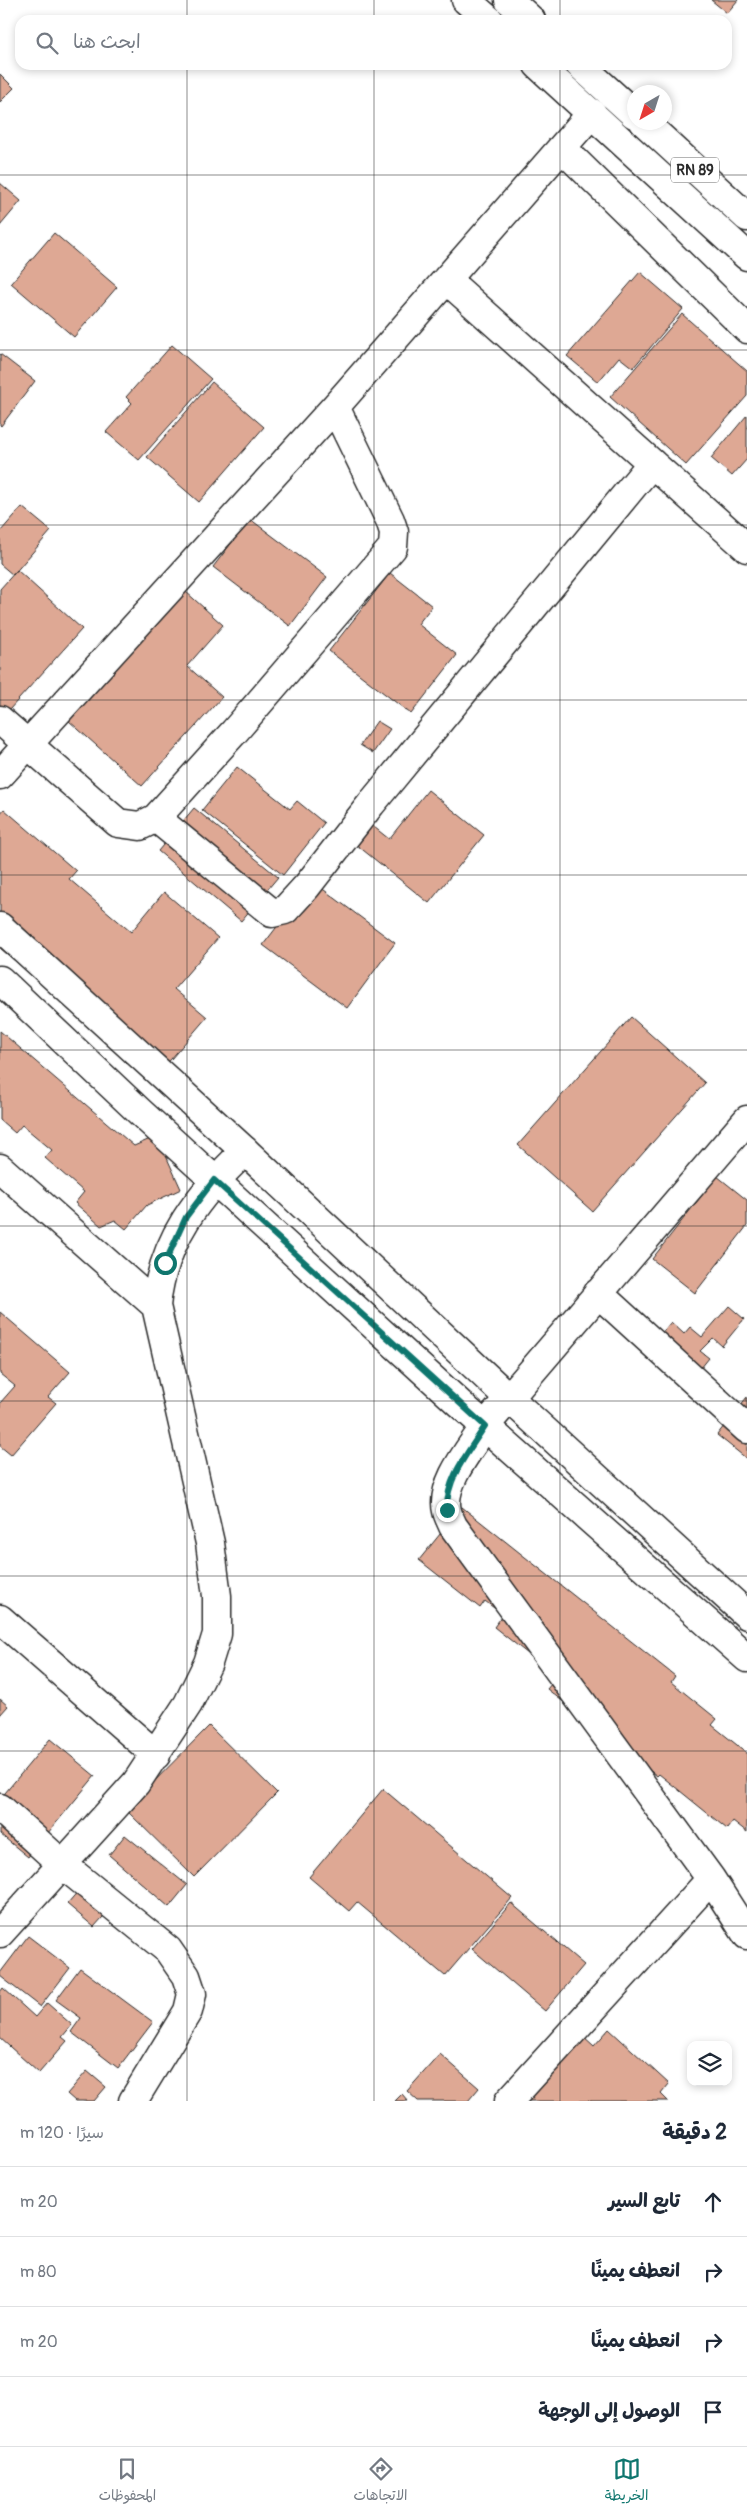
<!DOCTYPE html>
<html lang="ar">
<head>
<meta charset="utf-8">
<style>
	:root { --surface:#fff; --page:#f2f2f3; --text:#1f2937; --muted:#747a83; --line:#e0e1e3; --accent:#0f766e }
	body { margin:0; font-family:Pangolin,"Playpen Sans Arabic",sans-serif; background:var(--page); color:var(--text); direction:rtl }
	.controls { position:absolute; right:15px; bottom:15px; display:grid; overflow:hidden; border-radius:10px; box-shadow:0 2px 8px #0003 }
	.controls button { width:45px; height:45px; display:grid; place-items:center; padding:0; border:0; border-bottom:1px solid var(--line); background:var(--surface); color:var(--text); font:25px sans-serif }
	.compass { position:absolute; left:627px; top:85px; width:45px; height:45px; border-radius:50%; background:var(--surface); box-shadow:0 2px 8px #0003; rotate:219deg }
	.stop { position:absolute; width:15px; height:15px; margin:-11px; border:4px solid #0f766e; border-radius:50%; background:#fff }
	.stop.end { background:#0f766e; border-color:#fff; box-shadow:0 1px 5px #0008 }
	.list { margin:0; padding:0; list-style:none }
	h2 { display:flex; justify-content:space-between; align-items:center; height:65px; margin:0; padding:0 20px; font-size:21px }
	h2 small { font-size:16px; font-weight:400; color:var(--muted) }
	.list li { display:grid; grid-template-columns:32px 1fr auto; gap:15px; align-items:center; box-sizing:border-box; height:70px; padding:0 20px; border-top:1px solid var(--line) }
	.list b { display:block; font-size:19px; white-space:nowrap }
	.list em { font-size:16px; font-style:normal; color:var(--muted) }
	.icon { flex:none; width:28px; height:28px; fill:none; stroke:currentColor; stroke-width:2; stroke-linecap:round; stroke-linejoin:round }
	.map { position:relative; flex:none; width:747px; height:2101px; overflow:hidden; direction:ltr }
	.search { position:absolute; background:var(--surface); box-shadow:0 2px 8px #0003; left:15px; right:15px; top:15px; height:55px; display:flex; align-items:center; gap:12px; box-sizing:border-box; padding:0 18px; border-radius:15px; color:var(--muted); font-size:19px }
	.sheet { height:345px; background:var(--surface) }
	nav { display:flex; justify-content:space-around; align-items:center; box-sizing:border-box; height:70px; border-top:1px solid var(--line); background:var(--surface); font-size:14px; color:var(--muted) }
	nav a { display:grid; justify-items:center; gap:2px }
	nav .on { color:var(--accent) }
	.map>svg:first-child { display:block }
</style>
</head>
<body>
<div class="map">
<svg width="747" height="2101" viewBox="0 0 747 2101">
	<rect width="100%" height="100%" fill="#fff"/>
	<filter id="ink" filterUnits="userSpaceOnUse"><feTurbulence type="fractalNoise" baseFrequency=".02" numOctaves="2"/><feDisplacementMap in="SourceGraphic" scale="10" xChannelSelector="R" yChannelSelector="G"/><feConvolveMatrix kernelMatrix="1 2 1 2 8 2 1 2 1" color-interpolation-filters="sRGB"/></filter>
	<g filter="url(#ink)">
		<!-- building -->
		<path fill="#dea894" stroke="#2b2b2b" d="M711,0H738L727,13Z
			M0,74L14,88L0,102Z
			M0,183L21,201L0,226Z
			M54,233L117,287L74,337L11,283Z
			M640,272L683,309L633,368L619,357L598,382L567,356Z
			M682,314L747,371V396L686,465L610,397Z
			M172,345L211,379L139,460L106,432L132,403L126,397Z
			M0,354L35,381L1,426L0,425Z
			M212,382L264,427L199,502L147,457Z
			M747,415V459L732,476L711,458Z
			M22,507L51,531L13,575L0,564V532Z
			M250,519L327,577L290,626L213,567Z
			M17,570L82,629L0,720V589Z
			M390,573L432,606L418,624L457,655L411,714L329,651Z
			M185,591L223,625L187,666L222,697L142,786L69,721Z
			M377,721L390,729L373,753L360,745Z
			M237,767L290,809L297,801L324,823L283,875L202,810Z
			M428,790L484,835L429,903L353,842L369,823L389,839Z
			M194,808L278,877L241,921L158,851Z
			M4,809L76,871L69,879L131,932L164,892L218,938L174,989L207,1017L153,1080L0,948V814Z
			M312,881L395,943L347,1008L263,945Z
			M631,1017L705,1083L592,1211L518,1145Z
			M0,1031L134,1146L157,1136L181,1189L147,1205L126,1229L115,1220L101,1226L75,1203L84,1192L45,1158L52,1150L22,1125L15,1133L0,1120Z
			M717,1176L747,1200V1226L695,1293L652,1259Z
			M729,1306L744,1319L722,1346L713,1338L700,1351L709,1358L693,1378L649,1348L671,1322L684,1334L690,1327L702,1337Z
			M0,1312L70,1372L48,1397L56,1403L11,1455L0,1446V1403L15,1386L0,1374Z
			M747,1397V1459L717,1435Z
			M462,1507L675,1676L671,1682L717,1719L712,1725L747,1753V1832L733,1821L727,1829L659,1774L657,1776L547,1689L557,1677L494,1627L503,1615L485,1601L480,1608L419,1560Z
			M0,1699L8,1706L0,1715Z
			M209,1726L277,1793L194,1877L126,1810Z
			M50,1739L95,1776L28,1857L0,1834V1799Z
			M383,1789L512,1898L445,1976L357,1902L349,1911L309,1877Z
			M125,1835L187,1885L169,1907L109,1855Z
			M92,1875L119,1899L94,1927L67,1904Z
			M511,1903L584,1965L545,2011L472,1949Z
			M28,1936L70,1968L40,2007L0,1976V1973Z
			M80,1968L153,2022L118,2068L71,2032L81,2018L56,2000Z
			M3,1988L35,2017L47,2003L72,2025L62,2037L67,2041L39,2073L0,2038V1992Z
			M609,2029L669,2084L661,2094L668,2101H522L582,2035L594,2046Z
			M440,2054L479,2088L468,2101H418L407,2091Z
			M87,2071L106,2087L94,2101H75L67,2094Z
			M402,2094L408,2101H395Z"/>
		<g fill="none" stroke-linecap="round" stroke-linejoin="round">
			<!-- minor casing -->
			<g stroke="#2b2b2b" stroke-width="31">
				<path id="minor" d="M562,148L747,329
					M448,281L747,548
					M0,720L118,823L140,826L156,818L234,732L393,547L394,532L390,520L335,407
					M0,775L335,407L592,113
					M156,818L272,913L285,910L307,886L371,804L652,463
					M0,1168L156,1306
					M598,1293L747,1429
					M0,1619L156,1755
					M0,1808L63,1865L168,1950L186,1976L192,1994L188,2011L133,2101
					M711,1879L747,1935
					M0,1933L136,1783L188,1704L208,1663L217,1634V1596L210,1543L156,1306C162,1241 199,1194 245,1151
					M509,2101L711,1879L453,1526C451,1521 448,1516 447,1511C440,1484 471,1448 485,1426L747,1120"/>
			</g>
			<!-- tertiary casing -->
			<g stroke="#2b2b2b" stroke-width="31">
				<path id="tertiary" d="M0,927L245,1151L509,1398L747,1615
					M0,980L141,1113L460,1404L747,1658"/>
			</g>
			<!-- primary casing -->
			<g stroke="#2b2b2b" stroke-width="31">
				<path id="primary" d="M466,0L489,20
					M509,0L531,20
					M538,65L747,256
					M580,65L634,114
					M644,122L747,217"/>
			</g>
			<!-- minor -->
			<use href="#minor" stroke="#fff" stroke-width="28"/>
			<!-- tertiary -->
			<use href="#tertiary" stroke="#fff" stroke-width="28"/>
			<!-- primary -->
			<use href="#primary" stroke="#fff" stroke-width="28"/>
		</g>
	</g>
	<g fill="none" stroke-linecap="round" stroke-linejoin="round" filter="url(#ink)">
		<!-- route -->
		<path stroke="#0f766e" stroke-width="6" d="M165,1263L186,1217L214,1180L485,1426C468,1453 446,1478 447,1510"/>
	</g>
	<!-- grid -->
	<path fill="none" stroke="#2b2b2b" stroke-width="1" stroke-opacity="0.55" d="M187,0V20M374,0V20M560,0V20M187,65V2101M374,65V2101M560,65V2101M0,175H747M0,350H747M0,525H747M0,700H747M0,875H747M0,1050H747M0,1226H747M0,1401H747M0,1576H747M0,1751H747M0,1926H747"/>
	<g text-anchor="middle" stroke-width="4" stroke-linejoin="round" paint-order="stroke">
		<!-- shield labels -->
		<rect fill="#fff" stroke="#6b6b6b" stroke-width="1" x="671" y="157.5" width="48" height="25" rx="4"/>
		<g font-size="15" font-weight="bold" fill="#2b2b2b">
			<text x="695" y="175">RN 89</text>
		</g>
	</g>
</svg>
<div class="controls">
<button><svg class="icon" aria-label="layers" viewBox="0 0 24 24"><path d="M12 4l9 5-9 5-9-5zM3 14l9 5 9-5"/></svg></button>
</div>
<svg class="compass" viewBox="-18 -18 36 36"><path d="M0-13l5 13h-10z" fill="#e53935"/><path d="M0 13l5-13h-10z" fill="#747a83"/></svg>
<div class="stop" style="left:165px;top:1263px"></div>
<div class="stop end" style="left:447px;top:1510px"></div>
<div class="search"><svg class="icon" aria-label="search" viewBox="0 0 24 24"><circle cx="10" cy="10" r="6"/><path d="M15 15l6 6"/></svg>ابحث هنا</div>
</div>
<section class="sheet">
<h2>2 دقيقة<small>سيرًا · 120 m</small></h2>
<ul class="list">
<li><svg class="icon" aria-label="ahead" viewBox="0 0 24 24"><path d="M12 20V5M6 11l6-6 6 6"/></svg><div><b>تابع السير</b></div><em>20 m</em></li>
<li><svg class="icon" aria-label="right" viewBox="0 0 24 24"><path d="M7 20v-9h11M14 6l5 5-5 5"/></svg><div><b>انعطف يمينًا</b></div><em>80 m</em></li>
<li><svg class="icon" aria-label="right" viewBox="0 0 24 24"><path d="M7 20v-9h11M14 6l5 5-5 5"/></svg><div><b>انعطف يمينًا</b></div><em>20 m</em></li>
<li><svg class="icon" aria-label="arrive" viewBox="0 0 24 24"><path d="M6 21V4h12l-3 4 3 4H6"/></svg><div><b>الوصول إلى الوجهة</b></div></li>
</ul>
</section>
<nav>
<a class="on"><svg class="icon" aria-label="map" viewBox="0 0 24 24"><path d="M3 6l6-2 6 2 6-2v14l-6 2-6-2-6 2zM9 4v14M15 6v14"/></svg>الخريطة</a>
<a><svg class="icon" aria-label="directions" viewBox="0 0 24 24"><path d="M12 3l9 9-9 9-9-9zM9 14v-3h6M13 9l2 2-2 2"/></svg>الاتجاهات</a>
<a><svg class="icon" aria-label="saved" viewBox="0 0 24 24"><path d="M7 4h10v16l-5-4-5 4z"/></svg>المحفوظات</a>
</nav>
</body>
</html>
